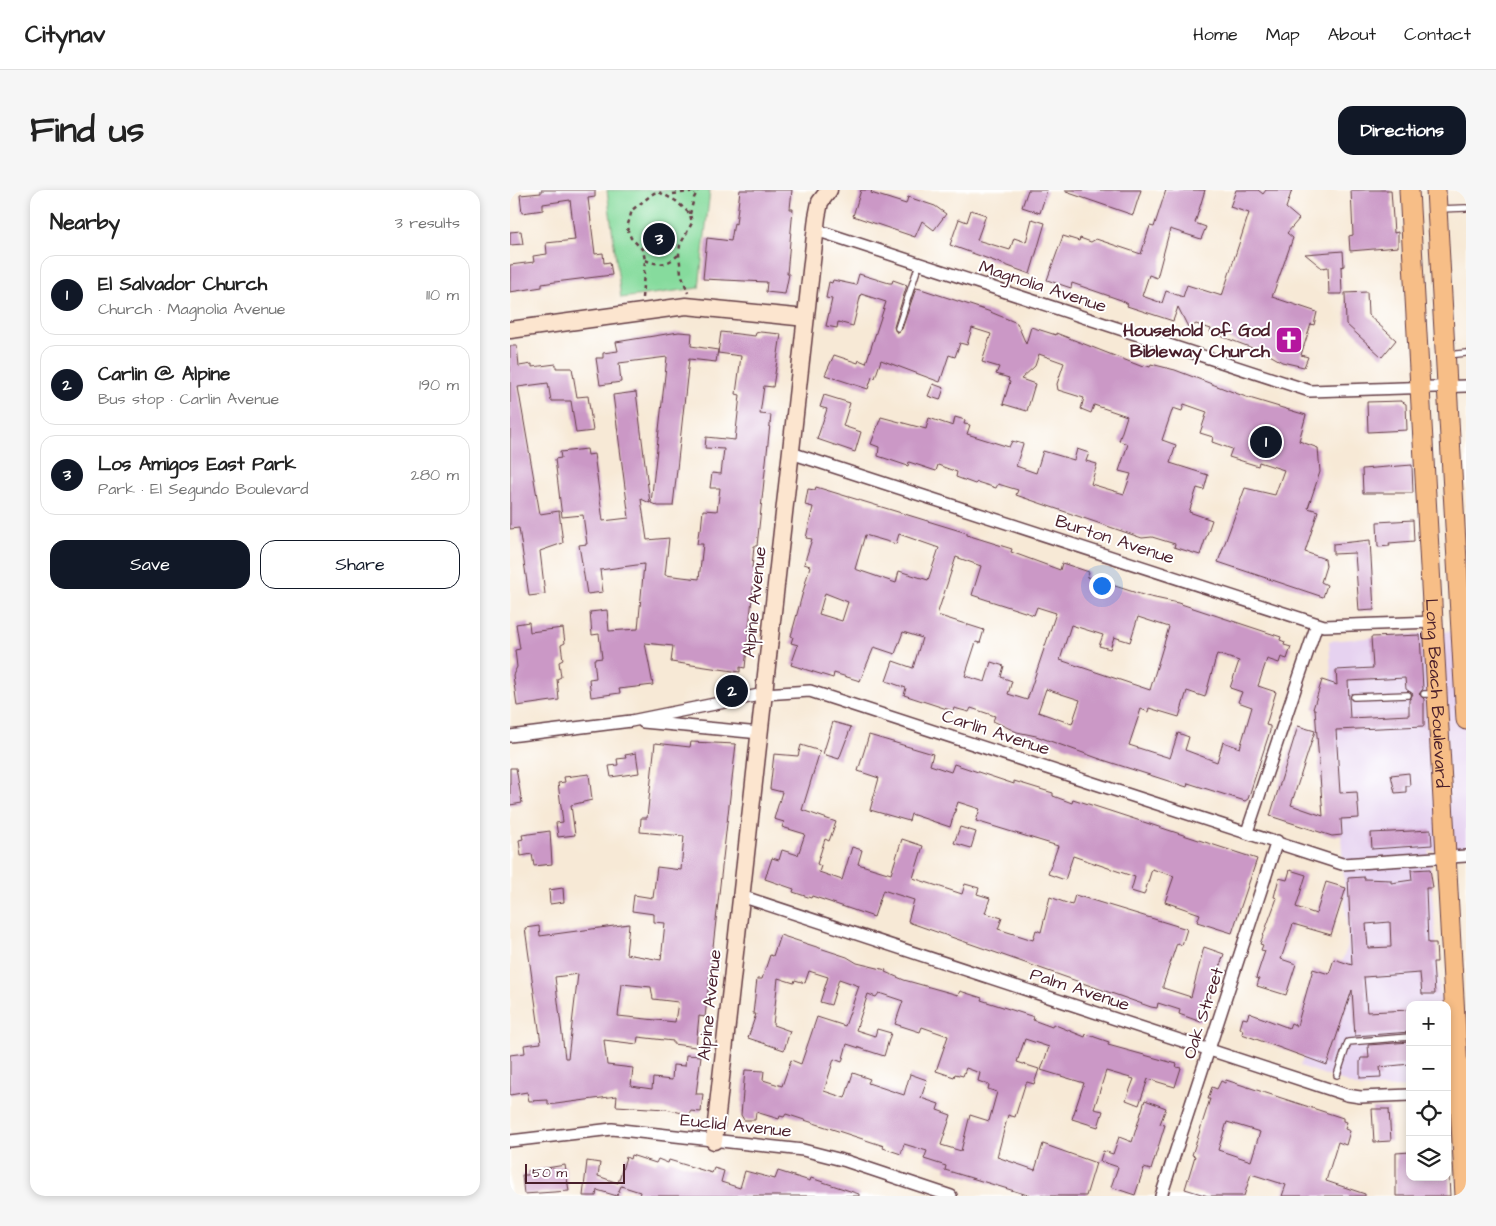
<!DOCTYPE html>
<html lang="en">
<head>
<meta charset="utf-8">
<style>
	:root { --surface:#fff; --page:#f6f6f6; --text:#222; --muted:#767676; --line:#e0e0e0; --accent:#111827 }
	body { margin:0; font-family:"Architects Daughter",sans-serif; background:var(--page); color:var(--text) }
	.controls { position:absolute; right:15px; bottom:15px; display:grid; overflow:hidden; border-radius:10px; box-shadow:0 2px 8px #0003 }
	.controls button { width:45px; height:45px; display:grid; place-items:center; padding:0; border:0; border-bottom:1px solid var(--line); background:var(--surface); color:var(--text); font:25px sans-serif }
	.scale { position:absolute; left:15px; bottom:12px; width:100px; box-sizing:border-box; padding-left:5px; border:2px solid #4a1f2b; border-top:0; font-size:14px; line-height:18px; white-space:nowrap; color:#4a1f2b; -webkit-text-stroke:4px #fff; paint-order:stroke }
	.you { position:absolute; left:591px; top:395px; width:18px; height:18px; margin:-12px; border:4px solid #fff; border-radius:50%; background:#1a73e8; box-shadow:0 0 0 8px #1a73e833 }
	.badge { display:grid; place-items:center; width:32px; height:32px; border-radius:50%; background:var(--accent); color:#fff; font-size:16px; font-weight:700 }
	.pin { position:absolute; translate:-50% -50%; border:2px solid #fff; box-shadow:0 1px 5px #0006 }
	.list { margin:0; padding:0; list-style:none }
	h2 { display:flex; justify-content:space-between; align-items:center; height:65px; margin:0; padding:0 20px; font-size:21px }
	h2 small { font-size:16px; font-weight:400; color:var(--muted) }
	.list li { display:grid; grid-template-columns:32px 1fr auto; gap:15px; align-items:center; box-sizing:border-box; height:80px; margin:0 10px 10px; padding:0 10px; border:1px solid var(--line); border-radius:15px }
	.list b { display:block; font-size:19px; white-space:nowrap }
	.list p { margin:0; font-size:16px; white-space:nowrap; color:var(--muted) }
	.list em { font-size:16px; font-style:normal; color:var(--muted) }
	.actions { display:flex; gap:10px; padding:15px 20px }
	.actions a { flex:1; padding:11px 0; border:1px solid var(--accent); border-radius:15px; text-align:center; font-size:18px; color:var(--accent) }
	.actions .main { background:var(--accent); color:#fff }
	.icon { flex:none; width:28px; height:28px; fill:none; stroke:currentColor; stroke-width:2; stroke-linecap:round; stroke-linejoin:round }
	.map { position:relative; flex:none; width:956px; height:1006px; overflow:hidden; border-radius:15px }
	header { display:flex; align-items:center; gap:30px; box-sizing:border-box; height:70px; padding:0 25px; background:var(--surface); border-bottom:1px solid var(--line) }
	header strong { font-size:24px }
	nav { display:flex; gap:28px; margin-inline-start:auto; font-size:18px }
	.intro { display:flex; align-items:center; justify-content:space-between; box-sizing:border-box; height:120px; padding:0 30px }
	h1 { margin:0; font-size:35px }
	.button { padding:12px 22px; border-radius:15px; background:var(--accent); color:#fff; font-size:18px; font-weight:700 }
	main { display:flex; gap:30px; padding:0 30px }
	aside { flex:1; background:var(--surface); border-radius:15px; box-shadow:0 2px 8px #0003 }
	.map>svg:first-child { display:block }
</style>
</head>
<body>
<header>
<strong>Citynav</strong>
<nav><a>Home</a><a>Map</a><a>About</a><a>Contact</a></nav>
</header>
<div class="intro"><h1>Find us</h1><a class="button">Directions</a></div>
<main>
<aside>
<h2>Nearby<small>3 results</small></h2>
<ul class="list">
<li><span class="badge">1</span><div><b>El Salvador Church</b><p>Church · Magnolia Avenue</p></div><em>110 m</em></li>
<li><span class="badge">2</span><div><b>Carlin @ Alpine</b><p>Bus stop · Carlin Avenue</p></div><em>190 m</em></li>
<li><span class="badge">3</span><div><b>Los Amigos East Park</b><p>Park · El Segundo Boulevard</p></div><em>280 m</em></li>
</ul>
<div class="actions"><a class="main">Save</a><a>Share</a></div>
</aside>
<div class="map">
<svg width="956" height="1006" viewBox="0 0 956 1006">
	<rect width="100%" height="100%" fill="#fff"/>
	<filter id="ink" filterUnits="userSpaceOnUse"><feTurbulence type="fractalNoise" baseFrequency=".02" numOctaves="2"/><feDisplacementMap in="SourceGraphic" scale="10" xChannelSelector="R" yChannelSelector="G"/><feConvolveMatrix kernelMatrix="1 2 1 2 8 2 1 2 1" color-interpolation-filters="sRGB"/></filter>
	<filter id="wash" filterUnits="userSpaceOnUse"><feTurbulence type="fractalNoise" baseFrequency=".0096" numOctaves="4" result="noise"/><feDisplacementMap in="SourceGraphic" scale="20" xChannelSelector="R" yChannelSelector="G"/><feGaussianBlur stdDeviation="1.12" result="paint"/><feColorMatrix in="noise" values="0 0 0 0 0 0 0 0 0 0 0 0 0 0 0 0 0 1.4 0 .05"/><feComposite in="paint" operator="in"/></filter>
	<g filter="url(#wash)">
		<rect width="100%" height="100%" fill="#f7e9d6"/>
		<!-- built -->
		<path fill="#e6d2f0" d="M956,440V659L919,661L931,815H900V897L851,898L790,876L838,756L819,451Z"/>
		<!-- green -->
		<path fill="#86db9d" stroke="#687d64" d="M97,0H200L189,98L111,108Z"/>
		<g id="blocks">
			<!-- building -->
			<path fill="#cb98c6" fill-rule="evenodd" d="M31,0H85V7L78,8L85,64L93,63L94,73L100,72L102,85L45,92L32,94V97L0,102V75L24,72L23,66L37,64L36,53L65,50L60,10L33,14V20L12,23L10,5L31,3Z
				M230,0H282L280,19H283L277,84H279L275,104L256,102L257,92L193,89L197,48L221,51L224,33L226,34Z
				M351,0H362L361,3L396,14L398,7L425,16L436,24L424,40L412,31L405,47L343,26Z
				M518,0H537L530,23L512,17Z
				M556,0H631L623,25L556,2Z
				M656,0H695L685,33L696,37L691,49L660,39L647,88L639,85L632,106L652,113L656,101L673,107L677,95L712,106L739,23L720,17L726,0H748L753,4L756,0H782L776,18L789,29L777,43L783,48L762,107L807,122L804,135L801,134L791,165L798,167L794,177L772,172L758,164L700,142L701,139L686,134L679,139L668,117L663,131L617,116L618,114L611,110L582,100L562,93L561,98L537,90L553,46L569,51L570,48L581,52L586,49L631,64L640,36L644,37Z
				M841,0H881L884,43L888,42V57L840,61L839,46L843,45Z
				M461,20L476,25L467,50L500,60L504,48L516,52L522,29L535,33L520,84L440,55L449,29L457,32Z
				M11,41L13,54L0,55V42Z
				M833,61L834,76L831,77L832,104H819L818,77L812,78L795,64Z
				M349,84L379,93H382L383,90L397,95L384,137L387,143L392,139L406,98L411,99L478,121L507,133L516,154L521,137L546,145V143L633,177L634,175L640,177L641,174L665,180L736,207L796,225L789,251L808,258L810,282L798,318L808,321L795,362L815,369L816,376L811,392L817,395L813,407L708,372L735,298L765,305L774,280L749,272L748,276L719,267L722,259L702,252L703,247L690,243L697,222L674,214L672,221L663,218L652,250L666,255L660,273L698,285L694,300L687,298L679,322L702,330L690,365L664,357L665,354L642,347L632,348L506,305L508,300L488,294L486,298L467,292L465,294L446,287L447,282L428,275L426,281L399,272L398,276L368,266L369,257L361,254L371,227L416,239L419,228L443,236L445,227L455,230L454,234L460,235L457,244L499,257L502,251L513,254L506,276L526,283L533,261L564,270L567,259L579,263L576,271L587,274L581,294L614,304L621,284L609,281L618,254L609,251L617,226L584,215L581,223L571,219L574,208L548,200L547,194L554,173L529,164L525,176L511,189L525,194L517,221L493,214L500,192L498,191L499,188L486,184L489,177L472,172L481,144L462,138L457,155L450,153L445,167L439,165L430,192L371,170L365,188L362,187L358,199L315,185L324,165L348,173L349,170L356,173L376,112L351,104L343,136L328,132L327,138L316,136L322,109L316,108L319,92L322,93L323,90L346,95Z
				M857,102L858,125L886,150L872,167L836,134L835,103Z
				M169,142L182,143L181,156L208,160L206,172L179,169L163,316H148L141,313L157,167L109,173L111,192L90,195L86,168H93V163L108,161L106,152Z
				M211,142L245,146L246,143L250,142L271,144L263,197L254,196L250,224L261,225L247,356H244L242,378H245L235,478L230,477V482L161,472L163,456L135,453L143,495L109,499L110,503L81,507L79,489L86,488L84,469L92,468L89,444L82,445L80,422L97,420L99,441L128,439L134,374L90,380L93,402L77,404L69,355L77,354L73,325L52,327L45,269L51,268L50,262L77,259L78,265L84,264L93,331L119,328L103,205L126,202L140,313L131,309L137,350L159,348L155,385L189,389L193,354H187L189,340H191L193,320L207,321L210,298H200L202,283L211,284L214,259L195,258L196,247L225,250L230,205L226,204L231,166L208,163Z
				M0,156H7L9,176L22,174V177L46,174V178H62L67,207L78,206L83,241L66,243L61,211H41L38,193L8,197L30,324L49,321L53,353L30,361L35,404L19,406L9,338L0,339Z
				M423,194L434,198L430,210L418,206Z
				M314,205L340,213L333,236L351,242L345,262L307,249L317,219L310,217Z
				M891,211L896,214L897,240L858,242L857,212Z
				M902,275L903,303H853L852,279Z
				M306,297L457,343V345L502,359L501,362L550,380L552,373L579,382L577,387L636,406L668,413L771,447L770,450L775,452L774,455L781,457L777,469L771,467L769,473L757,469L748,496L766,502L756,535L760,536V541L738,609L735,611L678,593L677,597L590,569L526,546L507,542L483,531L485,526L461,518L459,522L444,518L443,521L394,505L396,498L376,491L383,471L403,478L412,448L393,442L385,464L364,457L350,491L324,483L323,488L281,475L288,455L281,453L283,447L281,446L300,376L294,374L302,349L296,348L303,317L295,315L298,299L305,300ZM389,344L429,358L418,390L389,381L386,393L345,379L355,345L386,354ZM446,367L471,376L462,405L524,425L527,417L546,423L517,510L498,504L502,491L491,487L494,476L481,472L475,492L455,486L466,452L470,453L474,440L427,425ZM315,403L338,412L332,431L309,424ZM628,427L659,437L640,500L550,470L561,435L593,445L589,456L600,459L604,447L620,452ZM707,464L729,471L720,498L732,502L728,512L742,517L730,558L713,552L707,572L675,560L679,547L668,543L660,568L619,555L631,519L638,522L639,518L669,527L677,501L695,507ZM536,499L570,510L562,534L528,522Z
				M903,330L904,351L879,353L880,356L868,357L867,332Z
				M860,350L864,420L849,421L845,363L823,364V354Z
				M19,432L20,442L53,438L55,453L51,455L53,470L49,472L51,487L47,489L49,510L7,516L3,485L7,477L5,460L10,459L6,434Z
				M910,445L913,499L909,504L914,509V536L826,540L830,603L847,602L849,628L831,629L832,645L822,646L760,626L788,536L805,541L781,615L813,626L805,519H803L812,490L827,495L826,480L863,478L861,447ZM895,488L896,499L903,504L899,510V525L840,528L838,491Z
				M323,532L341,537L329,569L313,564Z
				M359,545L423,564L420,575L441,582L444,574L504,594V591L543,603V606L562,613L563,609L747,669L722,743L687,732L690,724L655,712L664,686L642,679L634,705L621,701L625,687L563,666L555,690L538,684L548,656L466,631L470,619L448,612L440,637L401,624L399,631L360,620L369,588L348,581Z
				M181,552L226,554L195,827L189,826L186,857L163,854V851L128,847L127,854L94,850L97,875L123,878L121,896L142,899L143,888L162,890L163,875L175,876L176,865L191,866L186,904H193L191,922L180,921V925L156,919L106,916L107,906L38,915V910L19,911L17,902L0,905V865L15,863L14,855L31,853L15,738L29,736L30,746L119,734L116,764L151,770L155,733L144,732V724L122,721L124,705L143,708L147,677L171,680L174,646L130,642L131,628H137L145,553L180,557ZM68,784L58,868H55L45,787ZM112,794L141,797L143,809L168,812L165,832L108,826Z
				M291,555L310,561L292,620L326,632L319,651L315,649L307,674L311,676L309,682L332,690L342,657L352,660L348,674L381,684L392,649L413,656L403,688L452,704L455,694L469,698L467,704L480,708L475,723L492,728L488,739L523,750L526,740L531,742L540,707L562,715L565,705L677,739L672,755L667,753L653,795V798L681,807L694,757L714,764L691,832L669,824L670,820L648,813L647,818L641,817L401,733L398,731L404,710L373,700L364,727L302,706L301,708L283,702L284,699L255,689L262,668L269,670L272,660L288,665L295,644L272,637L274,632L264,629L272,602L260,599L264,564L288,566Z
				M126,563L129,583L101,587L99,576L108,575L107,569L116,568L115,565Z
				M0,578H6L12,613L0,615Z
				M899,583L900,596H896V602L885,603L881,585Z
				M79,584L82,610L61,615L65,645L48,647L46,633L53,632L48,593L55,592L54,587Z
				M450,637L466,642L461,658L444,653Z
				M921,640L922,655L862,659L861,643Z
				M40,641L42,674L24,676L22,664L11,666L9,650L13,649L12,645Z
				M920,679L923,698H916L918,753H926L927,772H923L925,804H912L910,783L854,787L857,822L900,820V842L845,846L842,800L817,875L732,844L733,840L730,838L733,828L737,829L739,823L779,838L781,833L787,836L803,779L819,784L824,769L842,775L838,688L854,687V689L881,690V693L902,690L901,680ZM880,732L881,757L858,758L856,734Z
				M780,680L796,685L786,717L806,724L816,692L836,698L821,745L783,734L771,769L786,774L776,805L747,796L749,789L746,788L755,761L751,760L753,755L750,754L767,708L764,707L769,688L777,690Z
				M53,698L54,712L40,714L39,700Z
				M270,745L337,767L347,773L376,780L375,782L394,790L448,805L450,801L472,808L471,810L524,827L523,830L542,837L543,834L575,847L576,844L599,852L598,855L667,874L666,877L671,878L665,897L638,889L629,915L616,910L624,889L596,881L584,919L593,921L588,937L562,929L574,893L531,880L539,857L515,849L507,872L529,879L524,894L517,892L515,895L505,927L498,925L487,967L525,980L533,954L586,973L576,1006H521L435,980L436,976L414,969L417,961L394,954L391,964L373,958L374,956L276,924L274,927L270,926L269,929L246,922L245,930H234L231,925L235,880L254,881L253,890L272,896L281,870L291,874L307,827L335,836L349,796L329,789L321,815L310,812L318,787L299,781L295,793L285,790L284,793L268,788L263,835L280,841L274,860L238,848L246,824H243L247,789H252L260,765L263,766ZM369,803L393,811L385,834L410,842L412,837L438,846L426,881L444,887L445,884L453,886L456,878L470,883L468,891L479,895L478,899L487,902L479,931L460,925L451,961L431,955L441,925L427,920L429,914L411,908L417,890L400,884L394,905L358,893L360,889L343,883L335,908L314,901L324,869L332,872L337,854L374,866L381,843L367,839L365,846L346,840L358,804L366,807Z
				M900,852V874L870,877L871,887L850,888V872L851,868H859L858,855Z
				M716,890L833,928V931L837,932L835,939L840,941L836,955L828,952L816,991L855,1004V1006H772L776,995L741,984L734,1006H698L675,999L685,966L682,965L700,909H698L702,897L707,899L711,891L715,893ZM717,932L750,942L741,971L708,960Z
				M635,910L656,918L650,934L655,935L641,980L634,978L625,1005L601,997L608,977L590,971L593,961L603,964L609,947L622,952Z
				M862,919H879L881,951L864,952Z
				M900,962V987H939L940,1006H886V963Z
				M121,965L146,973L148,969L158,973L159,970L202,983L204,978L214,981L211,992L230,998L235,981L265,989L268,981L300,991L301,988L349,1004V1006H129L130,1002L111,996L107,1006L87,1000L86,1006H73L77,971L90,973L88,986L108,993L116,967L120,969Z
				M55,975L59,1001L14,1004L12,985H18V981Z"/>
		</g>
	</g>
	<g filter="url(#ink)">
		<use href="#blocks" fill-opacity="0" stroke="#643d45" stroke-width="1"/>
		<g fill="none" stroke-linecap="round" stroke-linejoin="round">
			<!-- lane casing -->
			<g stroke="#643d45" stroke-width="8">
				<path id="lane" d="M929,19L956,18
					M388,138L409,74
					M938,165L956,163
					M914,504H925
					M844,507L898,505
					M827,885L838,852L900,847"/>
			</g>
			<!-- street casing -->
			<g stroke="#643d45" stroke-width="14">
				<path id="street" d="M306,40L800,201L956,196
					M281,263L814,436L923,432
					M133,532L250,543
					M0,546L121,531L254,504L300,501L832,674L956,666
					M737,642L807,434
					M231,706L837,905L850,907L900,905
					M0,951L102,939L293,960L336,971L441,1006
					M651,1006L767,651"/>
			</g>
			<!-- secondary casing -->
			<g stroke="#643d45" stroke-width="19">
				<path id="secondary" d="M0,140L176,116L296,128
					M204,951L307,27L310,12L319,0"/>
			</g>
			<!-- primary casing -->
			<g stroke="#643d45" stroke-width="21">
				<g id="primary">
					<path id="s1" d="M899,0L955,1006"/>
					<path d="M926,0L956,530"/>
				</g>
			</g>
			<!-- path -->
			<path stroke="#643d45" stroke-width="2.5" stroke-dasharray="4 4" stroke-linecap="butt" d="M163,4L187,1
				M180,24L184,8L188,0
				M135,70C150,76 158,75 169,64
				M132,108L135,70L133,60L121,48L117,38L122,20L144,3L149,2L166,11L180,24L182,33L170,55L169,64L171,83L178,103"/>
			<!-- lane -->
			<use href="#lane" stroke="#fff" stroke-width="5.5"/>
			<!-- street -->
			<use href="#street" stroke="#fff" stroke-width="11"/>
			<!-- secondary -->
			<use href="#secondary" stroke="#fce5cf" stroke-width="16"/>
			<!-- primary -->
			<use href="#primary" stroke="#f7be87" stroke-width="19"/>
		</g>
	</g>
	<!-- icons -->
	<defs>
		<g id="church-square" transform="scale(1.4375)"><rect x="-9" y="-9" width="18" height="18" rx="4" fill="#b5179e" stroke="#fff"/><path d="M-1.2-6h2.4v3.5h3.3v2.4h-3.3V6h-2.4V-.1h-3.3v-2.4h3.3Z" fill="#fff"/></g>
	</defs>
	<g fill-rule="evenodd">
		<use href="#church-square" x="779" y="150"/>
	</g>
	<g text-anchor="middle" stroke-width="4" stroke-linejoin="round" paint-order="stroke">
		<!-- street labels -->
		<g font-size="18" fill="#4a1f2b" stroke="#fff">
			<text transform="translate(533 96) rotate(18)" y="6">Magnolia Avenue</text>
			<text transform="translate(605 349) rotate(18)" y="6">Burton Avenue</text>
			<text transform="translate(244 412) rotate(-84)" y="6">Alpine Avenue</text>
			<text dy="6" stroke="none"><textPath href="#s1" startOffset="504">Long Beach Boulevard</textPath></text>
			<text transform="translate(486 542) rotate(18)" y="6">Carlin Avenue</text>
			<text transform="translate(570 799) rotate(18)" y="6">Palm Avenue</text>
			<text transform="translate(199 815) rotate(-84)" y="6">Alpine Avenue</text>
			<text transform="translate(693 823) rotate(-72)" y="6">Oak Street</text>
			<text transform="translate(226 935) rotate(6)" y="6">Euclid Avenue</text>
		</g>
		<!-- poi labels -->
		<g font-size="18" font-weight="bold" fill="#4a1f2b" stroke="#fff" text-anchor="end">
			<text x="760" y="146">Household of God<tspan x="760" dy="21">Bibleway Church</tspan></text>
		</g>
	</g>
</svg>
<div class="controls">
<button>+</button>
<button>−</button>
<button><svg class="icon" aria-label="locate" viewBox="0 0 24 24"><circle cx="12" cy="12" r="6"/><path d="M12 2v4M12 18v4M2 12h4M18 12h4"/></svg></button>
<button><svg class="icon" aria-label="layers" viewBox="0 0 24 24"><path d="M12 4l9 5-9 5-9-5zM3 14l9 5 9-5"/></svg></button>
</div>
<div class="scale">50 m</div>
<div class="you"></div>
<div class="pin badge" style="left:756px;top:252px">1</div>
<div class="pin badge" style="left:222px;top:501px">2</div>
<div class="pin badge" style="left:149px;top:49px">3</div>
</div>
</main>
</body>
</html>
